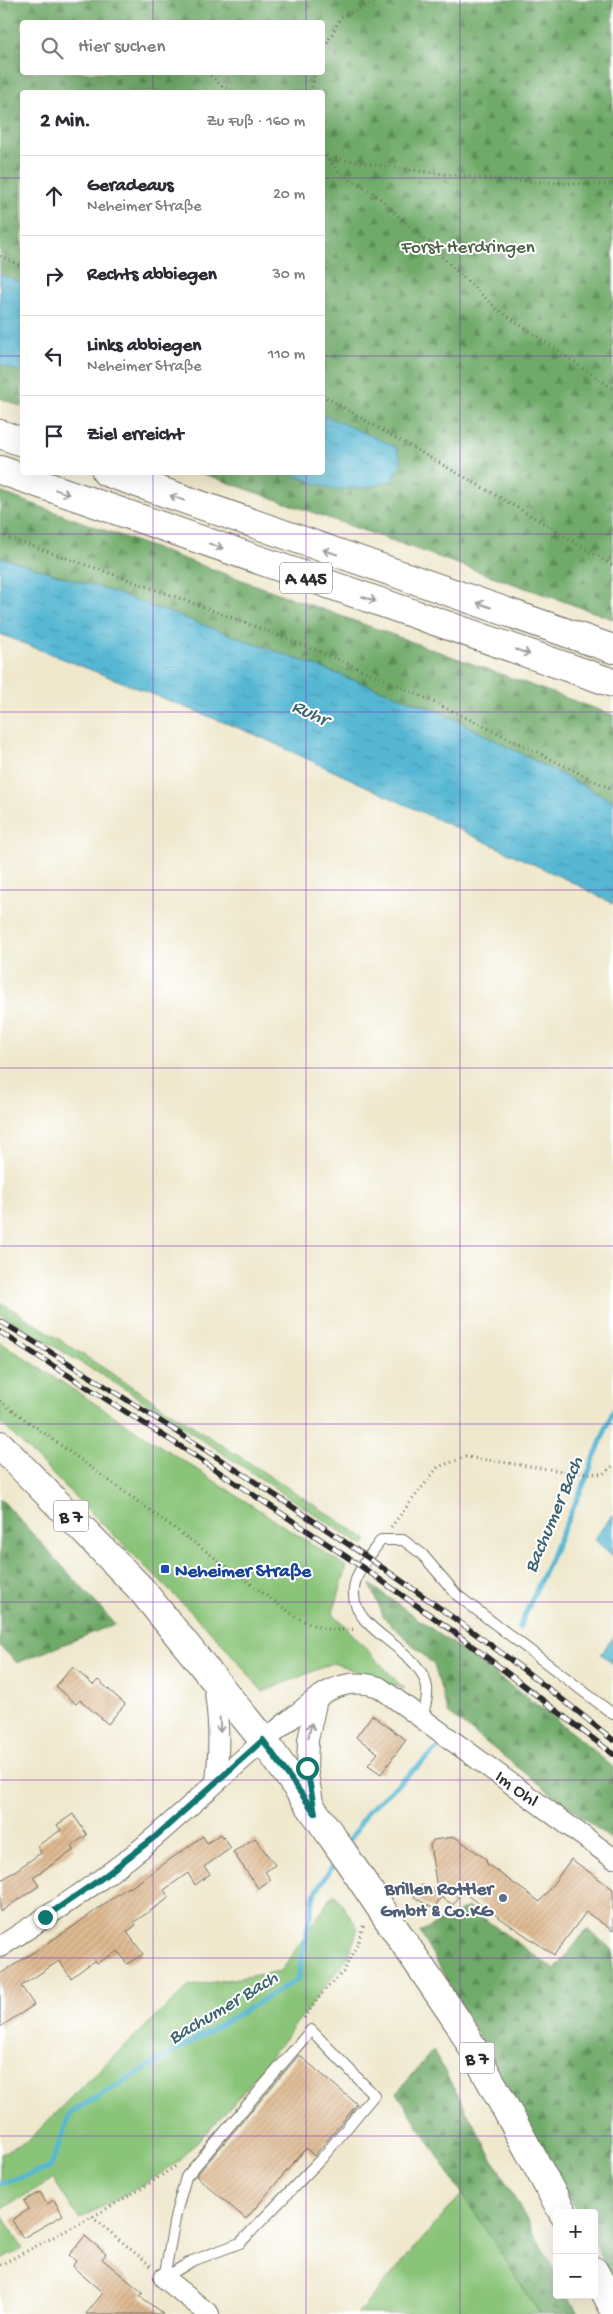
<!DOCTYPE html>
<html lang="de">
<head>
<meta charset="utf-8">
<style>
	:root { --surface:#fff; --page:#f7f7f7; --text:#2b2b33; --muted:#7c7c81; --line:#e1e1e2 }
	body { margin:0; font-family:"Gochi Hand",sans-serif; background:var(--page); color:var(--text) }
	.controls { position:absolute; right:15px; bottom:15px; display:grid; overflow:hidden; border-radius:5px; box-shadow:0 5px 20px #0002 }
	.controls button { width:45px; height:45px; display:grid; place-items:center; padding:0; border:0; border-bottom:1px solid var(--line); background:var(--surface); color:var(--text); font:25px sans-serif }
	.stop { position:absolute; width:15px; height:15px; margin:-11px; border:4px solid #0f766e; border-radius:50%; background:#fff }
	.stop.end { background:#0f766e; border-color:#fff; box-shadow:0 1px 5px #0008 }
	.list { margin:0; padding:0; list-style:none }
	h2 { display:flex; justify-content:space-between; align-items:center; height:65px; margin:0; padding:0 20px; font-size:21px }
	h2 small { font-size:16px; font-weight:400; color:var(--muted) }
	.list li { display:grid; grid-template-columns:32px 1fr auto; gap:15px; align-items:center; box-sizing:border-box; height:80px; padding:0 20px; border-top:1px solid var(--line) }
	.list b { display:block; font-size:19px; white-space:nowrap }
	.list p { margin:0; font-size:16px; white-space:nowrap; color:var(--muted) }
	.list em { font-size:16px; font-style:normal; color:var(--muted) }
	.icon { flex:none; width:28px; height:28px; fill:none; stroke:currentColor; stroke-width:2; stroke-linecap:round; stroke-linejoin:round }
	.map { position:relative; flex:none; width:613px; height:2314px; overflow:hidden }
	.search { position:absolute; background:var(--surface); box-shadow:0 5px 20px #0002; left:20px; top:20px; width:305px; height:55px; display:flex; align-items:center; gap:12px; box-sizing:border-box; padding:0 18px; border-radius:5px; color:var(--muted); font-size:19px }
	.panel { position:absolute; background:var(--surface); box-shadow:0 5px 20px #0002; left:20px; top:90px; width:305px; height:385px; border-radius:5px }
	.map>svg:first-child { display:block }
</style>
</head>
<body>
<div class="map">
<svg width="613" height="2314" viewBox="0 0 613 2314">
	<defs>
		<pattern id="forest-firs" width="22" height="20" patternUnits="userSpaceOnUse" patternTransform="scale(1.25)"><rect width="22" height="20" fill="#6faa69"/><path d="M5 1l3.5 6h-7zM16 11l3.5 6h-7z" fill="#5b8b57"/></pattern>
		<pattern id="water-ripples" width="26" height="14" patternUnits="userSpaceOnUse" patternTransform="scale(1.25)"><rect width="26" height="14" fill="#54b7d3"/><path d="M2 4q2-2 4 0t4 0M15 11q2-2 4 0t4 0" fill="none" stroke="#4695ab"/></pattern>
		<pattern id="building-hatch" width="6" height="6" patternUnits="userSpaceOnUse" patternTransform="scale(1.25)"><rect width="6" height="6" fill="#deba92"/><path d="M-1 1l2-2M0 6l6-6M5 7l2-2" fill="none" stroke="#bfa07e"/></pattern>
	</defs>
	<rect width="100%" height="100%" fill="#fff"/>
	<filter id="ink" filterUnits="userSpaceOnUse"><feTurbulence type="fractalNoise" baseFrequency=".02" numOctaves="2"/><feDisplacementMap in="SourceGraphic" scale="10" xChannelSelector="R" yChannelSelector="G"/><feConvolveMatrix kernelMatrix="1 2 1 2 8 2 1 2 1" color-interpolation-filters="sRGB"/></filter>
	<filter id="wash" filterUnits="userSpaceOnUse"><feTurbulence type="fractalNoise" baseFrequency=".0096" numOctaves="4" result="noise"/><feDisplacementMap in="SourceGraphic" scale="20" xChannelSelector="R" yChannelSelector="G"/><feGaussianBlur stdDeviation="1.12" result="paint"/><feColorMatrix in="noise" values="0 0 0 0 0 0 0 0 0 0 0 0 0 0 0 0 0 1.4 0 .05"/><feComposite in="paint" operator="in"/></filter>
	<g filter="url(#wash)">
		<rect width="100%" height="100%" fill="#efe8cd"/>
		<!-- grass -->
		<path fill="#8ac479" stroke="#5a7852" d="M0,1302L28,1319L368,1540L363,1546L128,1391L0,1314Z
			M0,1342L347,1567L333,1613L404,1689L333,1663L263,1692L220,1641L0,1422Z
			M334,1893L358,1928L348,1957L237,2100L179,2161L147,2183L79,2219L53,2179L0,2210V2154L29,2140L83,2085L189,1986L281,1971Z
			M463,2193L540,2314H357Z
			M0,2212L23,2249L0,2261Z"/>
		<!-- forest -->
		<path fill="url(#forest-firs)" stroke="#4d6a4a" fill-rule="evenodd" d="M0,0H613V619L201,473L322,472V92H22V407L0,398ZM22,22H322V72H22Z
			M0,492L613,715V801L436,710L116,593L0,557Z
			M0,1498L115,1624L17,1663L0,1646Z
			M370,1584L548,1713L613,1767V1841L448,1713L434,1665L384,1618Z
			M468,1907L555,1970L587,1929L613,1950V2278L594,2244V2213H577L420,1932Z
			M433,2050L557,2275V2295H568L578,2314H540L397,2093Z"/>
		<!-- water -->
		<path fill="url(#water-ripples)" stroke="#40717f" d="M0,274L22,283V373L0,364Z
			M323,415L396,447L402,462L393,480L370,487L335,490L287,473L322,472Z
			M0,557L116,593L436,710L613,801V904L576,884L256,735L0,634Z
			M613,1514V1556L594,1539Z
			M613,1637V1664L601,1654Z"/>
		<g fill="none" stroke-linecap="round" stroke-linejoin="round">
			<!-- stream -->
			<path stroke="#54b7d3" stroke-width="5" d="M519,1628L583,1486L613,1411
				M348,1843L368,1811L436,1750
				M0,2184L50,2168L70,2113L298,1979L314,1895L337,1859"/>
		</g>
		<g id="blocks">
			<!-- building -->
			<path fill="url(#building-hatch)" d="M73,1667L93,1685L98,1680L125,1704L108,1724L80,1700L76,1704L56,1686Z
				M372,1715L406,1740L381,1774L368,1765L378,1753L356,1737Z
				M73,1814L87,1835L72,1845L74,1850L33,1877L39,1886L0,1912V1881L41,1853L37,1846L61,1830L57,1825Z
				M221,1834L231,1848L204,1867L210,1874L195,1885L188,1873L164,1890L169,1898L134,1922L136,1925L127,1932L143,1954L127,1964L118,1951L97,1963L95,1960L71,1978L59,1961L21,1986L34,2005L0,2027V1974L74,1926L128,1887L130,1888L203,1836L207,1843Z
				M455,1837L486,1859L487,1864L540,1902L571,1859L613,1889V1931L586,1912L554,1955L462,1892L453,1905L441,1897L434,1909L414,1897L422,1885L441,1896L438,1894L430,1845L433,1840Z
				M255,1838L275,1865L265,1872L271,1880L258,1888L233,1852Z
				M299,2055L357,2104L314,2156L306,2148L246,2219L196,2176Z
				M40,2192L47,2204L54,2200L63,2215L23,2238L12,2220L29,2209L24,2201Z
				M85,2236L106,2254L102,2259L143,2293L140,2296L163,2314H86L103,2293L72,2266L76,2261L69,2255Z"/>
		</g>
	</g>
	<g filter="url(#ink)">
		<use href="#blocks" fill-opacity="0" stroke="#706d64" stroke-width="1"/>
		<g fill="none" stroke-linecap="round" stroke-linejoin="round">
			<!-- lane casing -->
			<g stroke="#706d64" stroke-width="12">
				<path id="lane" d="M422,1717C425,1708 428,1697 427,1687C420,1647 350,1632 354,1590C355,1571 371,1555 381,1540H403L422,1554L457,1595L613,1714
					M311,2030L374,2095L322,2158L240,2243L192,2261L164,2278L176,2213L186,2177Z"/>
			</g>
			<!-- street casing -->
			<g stroke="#706d64" stroke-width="22">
				<path id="street" d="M213,1679C219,1716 220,1744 216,1781
					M314,1808L307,1768L308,1740L317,1699
					M0,1947C53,1912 109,1877 157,1835C202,1796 245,1755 292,1718C305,1708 319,1694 335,1688C350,1682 364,1682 379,1687L613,1858
					M164,2278L209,2314"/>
			</g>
			<!-- primary casing -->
			<g stroke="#706d64" stroke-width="30">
				<path id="primary" d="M0,1445L140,1588L263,1740L333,1838L460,2025L563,2213
					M594,2271L613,2307"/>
			</g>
			<!-- highway casing -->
			<g stroke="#706d64" stroke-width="30">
				<path id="highway" d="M0,434L22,442
					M0,470L613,683
					M106,472L613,649"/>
			</g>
			<!-- path -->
			<path stroke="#706d64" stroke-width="3" stroke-dasharray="1 4" stroke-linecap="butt" d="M322,52L341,17L379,0
				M207,72L223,87L233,92
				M311,92L315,72
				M322,152L341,174L374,193L496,308L613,389
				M326,156C420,174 517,184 613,184
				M0,256L22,266
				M322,395C419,453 518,505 613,566
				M0,535C111,573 221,612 330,656C426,696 520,744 613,790
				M0,1401L296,1617C318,1629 331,1632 356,1629
				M391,1527L438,1467L466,1457L569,1472L603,1474L613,1466
				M304,2018L324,1991L343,1972L358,1943L364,1923
				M92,2217L151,2266
				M0,2265L92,2217L141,2189L176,2166"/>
			<!-- lane -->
			<use href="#lane" stroke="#fff" stroke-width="10"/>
			<!-- street -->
			<use href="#street" stroke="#fff" stroke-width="20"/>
			<!-- primary -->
			<use href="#primary" stroke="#fff" stroke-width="28"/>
			<!-- highway -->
			<use href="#highway" stroke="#fff" stroke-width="28"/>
			<!-- rail casing -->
			<g stroke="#2b2b2b" stroke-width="5.5">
				<path id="rail" d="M0,1321C84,1372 167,1425 249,1478C374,1560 497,1645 613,1740
					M0,1332L186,1450L362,1567L450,1629L613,1754"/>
			</g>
			<!-- rail -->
			<use href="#rail" stroke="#fff" stroke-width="4" stroke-dasharray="11" stroke-linecap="butt"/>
		</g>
		<!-- one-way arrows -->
		<defs><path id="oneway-shaft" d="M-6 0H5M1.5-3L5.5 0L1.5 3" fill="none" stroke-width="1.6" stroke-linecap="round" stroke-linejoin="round" transform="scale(1.25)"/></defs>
		<g stroke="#a0a0a0">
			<use href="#oneway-shaft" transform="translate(62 492) rotate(20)"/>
			<use href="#oneway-shaft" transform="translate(177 498) rotate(-160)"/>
			<use href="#oneway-shaft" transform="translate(216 546) rotate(19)"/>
			<use href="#oneway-shaft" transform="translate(330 552) rotate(-161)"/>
			<use href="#oneway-shaft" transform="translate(369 599) rotate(19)"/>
			<use href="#oneway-shaft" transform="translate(484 605) rotate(-161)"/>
			<use href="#oneway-shaft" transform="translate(523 652) rotate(19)"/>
			<use href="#oneway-shaft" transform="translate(220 1725) rotate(88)"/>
			<use href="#oneway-shaft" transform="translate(310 1730) rotate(-78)"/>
		</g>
	</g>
	<g fill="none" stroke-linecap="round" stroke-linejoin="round" filter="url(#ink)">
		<!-- route -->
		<path stroke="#0f766e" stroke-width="6" d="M45,1917L102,1878L156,1836L263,1740L315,1813L307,1768"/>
	</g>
	<!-- grid -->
	<path fill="none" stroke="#7b2cbf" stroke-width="1" stroke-opacity="0.55" d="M153,0V22M306,0V22M460,0V2314M153,72V92M306,72V92M0,178H22M322,178H613M0,356H22M322,356H613M153,472V2314M306,472V2314M0,534H613M0,712H613M0,890H613M0,1068H613M0,1246H613M0,1424H613M0,1602H613M0,1780H613M0,1958H613M0,2136H613"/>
	<!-- markers -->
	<rect fill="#1a4fb4" stroke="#fff" stroke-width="2" x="160" y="1564" width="10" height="10" rx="2.5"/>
	<circle fill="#5c6f8a" stroke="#fff" stroke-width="2" cx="503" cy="1898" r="5"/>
	<g text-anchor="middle" stroke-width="4" stroke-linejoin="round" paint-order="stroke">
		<!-- shield labels -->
		<g fill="#fff" stroke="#6b6b6b" stroke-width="1">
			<rect x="280" y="562.5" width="52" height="31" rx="4"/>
			<rect x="53.5" y="1500.5" width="35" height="31" rx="4"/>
			<rect x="459.5" y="2042.5" width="35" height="31" rx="4"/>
		</g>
		<g font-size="18" font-weight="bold" fill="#2b2b2b">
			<text x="306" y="584">A 445</text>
			<text x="71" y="1522">B 7</text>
			<text x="477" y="2064">B 7</text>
		</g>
		<!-- park labels -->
		<g font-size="19" fill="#4c6146" stroke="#fff">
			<text x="468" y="252">Forst Herdringen</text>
		</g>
		<!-- transit labels -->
		<g font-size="19" font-weight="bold" fill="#164399" stroke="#fff" text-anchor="start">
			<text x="175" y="1576">Neheimer Straße</text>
		</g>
		<!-- street labels -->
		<g font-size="19" fill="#2b2b2b" stroke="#fff">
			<text transform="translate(518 1787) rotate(36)" y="7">Im Ohl</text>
		</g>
		<!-- service labels -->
		<g font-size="19" font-weight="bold" fill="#4e5e75" stroke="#fff" text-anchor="end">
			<text x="493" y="1894">Brillen Rottler<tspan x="493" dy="22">GmbH &amp; Co.KG</tspan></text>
		</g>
		<!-- water labels -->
		<g font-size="20" font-style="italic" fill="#3b636e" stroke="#fff">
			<text transform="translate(311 711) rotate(25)" y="7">Ruhr</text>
			<text transform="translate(552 1514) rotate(-67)" y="7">Bachumer Bach</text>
			<text transform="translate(222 2006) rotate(-31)" y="7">Bachumer Bach</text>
		</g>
	</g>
</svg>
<div class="controls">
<button>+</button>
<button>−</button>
</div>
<div class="stop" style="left:307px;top:1768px"></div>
<div class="stop end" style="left:45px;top:1917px"></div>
<div class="search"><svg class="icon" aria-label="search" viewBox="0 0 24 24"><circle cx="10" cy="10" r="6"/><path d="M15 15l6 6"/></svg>Hier suchen</div>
<section class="panel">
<h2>2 Min.<small>Zu Fuß · 160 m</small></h2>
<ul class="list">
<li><svg class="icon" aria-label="ahead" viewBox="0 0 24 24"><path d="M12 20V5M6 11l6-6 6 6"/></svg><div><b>Geradeaus</b><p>Neheimer Straße</p></div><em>20 m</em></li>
<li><svg class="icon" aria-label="right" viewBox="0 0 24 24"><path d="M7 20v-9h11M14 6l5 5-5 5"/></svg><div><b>Rechts abbiegen</b></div><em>30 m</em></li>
<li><svg class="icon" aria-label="left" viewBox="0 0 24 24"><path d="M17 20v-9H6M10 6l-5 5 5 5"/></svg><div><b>Links abbiegen</b><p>Neheimer Straße</p></div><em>110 m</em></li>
<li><svg class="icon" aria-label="arrive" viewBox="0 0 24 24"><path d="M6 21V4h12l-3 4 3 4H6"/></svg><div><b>Ziel erreicht</b></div></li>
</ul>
</section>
</div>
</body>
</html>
